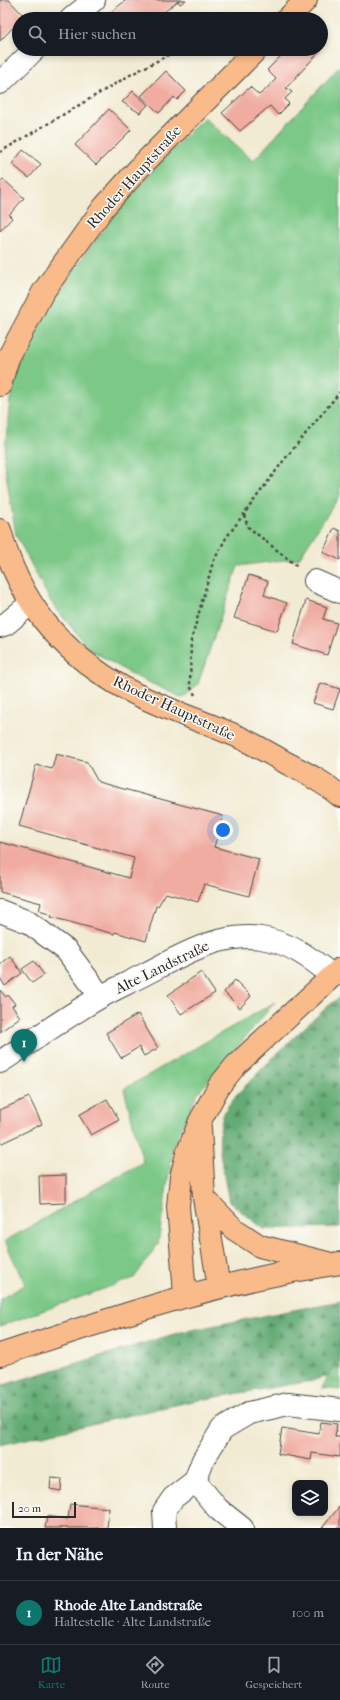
<!DOCTYPE html>
<html lang="de">
<head>
<meta charset="utf-8">
<style>
	:root { --surface:#171b24; --page:#242831; --text:#f1f3f6; --muted:#9ea1a6; --line:#363941; --accent:#0f766e }
	body { margin:0; font-family:"IM FELL French Canon",serif; background:var(--page); color:var(--text) }
	.controls { position:absolute; right:12px; bottom:12px; display:grid; overflow:hidden; border-radius:8px; box-shadow:0 2px 6px #0003 }
	.controls button { width:36px; height:36px; display:grid; place-items:center; padding:0; border:0; border-bottom:1px solid var(--line); background:var(--surface); color:var(--text); font:20px sans-serif }
	.scale { position:absolute; left:12px; bottom:10px; width:64px; box-sizing:border-box; padding-left:4px; border:2px solid #2b2b2b; border-top:0; font-size:11px; line-height:14px; white-space:nowrap; color:#2b2b2b; -webkit-text-stroke:3px #fdfcf7; paint-order:stroke }
	.you { position:absolute; left:223px; top:830px; width:14px; height:14px; margin:-10px; border:3px solid #fff; border-radius:50%; background:#1a73e8; box-shadow:0 0 0 6px #1a73e833 }
	.badge { display:grid; place-items:center; width:26px; height:26px; border-radius:50%; background:var(--accent); color:#fff; font-size:13px; font-weight:700 }
	.pin { position:absolute; translate:-50% -33px; filter:drop-shadow(0 1px 2px #0008) }
	.pin::after { content:''; position:absolute; top:21px; width:14px; height:12px; background:inherit; clip-path:polygon(0 0,100% 0,50% 100%) }
	.list { margin:0; padding:0; list-style:none }
	h2 { display:flex; justify-content:space-between; align-items:center; height:52px; margin:0; padding:0 16px; font-size:17px }
	h2 small { font-size:13px; font-weight:400; color:var(--muted) }
	.list li { display:grid; grid-template-columns:26px 1fr auto; gap:12px; align-items:center; box-sizing:border-box; height:64px; padding:0 16px; border-top:1px solid var(--line) }
	.list b { display:block; font-size:15px; white-space:nowrap }
	.list p { margin:0; font-size:13px; white-space:nowrap; color:var(--muted) }
	.list em { font-size:13px; font-style:normal; color:var(--muted) }
	.icon { flex:none; width:22px; height:22px; fill:none; stroke:currentColor; stroke-width:2; stroke-linecap:round; stroke-linejoin:round }
	.map { position:relative; flex:none; width:340px; height:1528px; overflow:hidden }
	.search { position:absolute; background:var(--surface); box-shadow:0 2px 6px #0003; left:12px; right:12px; top:12px; height:44px; display:flex; align-items:center; gap:10px; box-sizing:border-box; padding:0 14px; border-radius:22px; color:var(--muted); font-size:15px }
	.sheet { height:116px; background:var(--surface) }
	nav { display:flex; justify-content:space-around; align-items:center; box-sizing:border-box; height:56px; border-top:1px solid var(--line); background:var(--surface); font-size:11px; color:var(--muted) }
	nav a { display:grid; justify-items:center; gap:2px }
	nav .on { color:var(--accent) }
	.map>svg:first-child { display:block }
</style>
</head>
<body>
<div class="map">
<svg width="340" height="1528" viewBox="0 0 340 1528">
	<defs>
		<pattern id="forest-firs" width="22" height="20" patternUnits="userSpaceOnUse"><rect width="22" height="20" fill="#64ac74"/><path d="M5 1l3.5 6h-7zM16 11l3.5 6h-7z" fill="#538c5f"/></pattern>
		<pattern id="park-crowns" width="20" height="18" patternUnits="userSpaceOnUse"><rect width="20" height="18" fill="#7bc887"/><path d="M2 6a3 3 0 1 1 6 0M12 15a3 3 0 1 1 6 0" fill="none" stroke="#65a36f"/></pattern>
	</defs>
	<rect width="100%" height="100%" fill="#fdfcf7"/>
	<filter id="ink" filterUnits="userSpaceOnUse"><feTurbulence type="fractalNoise" baseFrequency=".025" numOctaves="2"/><feDisplacementMap in="SourceGraphic" scale="8" xChannelSelector="R" yChannelSelector="G"/><feConvolveMatrix kernelMatrix="1 2 1 2 8 2 1 2 1" color-interpolation-filters="sRGB"/></filter>
	<filter id="wash" filterUnits="userSpaceOnUse"><feTurbulence type="fractalNoise" baseFrequency=".012" numOctaves="4" result="noise"/><feDisplacementMap in="SourceGraphic" scale="16" xChannelSelector="R" yChannelSelector="G"/><feGaussianBlur stdDeviation="0.9" result="paint"/><feColorMatrix in="noise" values="0 0 0 0 0 0 0 0 0 0 0 0 0 0 0 0 0 1.4 0 .05"/><feComposite in="paint" operator="in"/></filter>
	<g filter="url(#wash)">
		<rect width="100%" height="100%" fill="#f2ebd3"/>
		<!-- grass -->
		<path fill="#7bc887" stroke="#537a59" d="M340,66V495L299,558L238,566L198,684L183,698L133,675L88,648L51,602L16,535L4,462L10,399L32,333L90,247L148,175L204,117L253,161Z
			M275,1002L197,1094L173,1147L158,1244L134,1278L0,1326V1299L25,1285L5,1241L143,1162L124,1089Z"/>
		<!-- forest -->
		<path fill="url(#forest-firs)" stroke="#486c50" d="M340,997V1227L264,1229L229,1202C224,1172 213,1140 225,1111C230,1097 324,1007 340,997Z
			M340,1301V1372L311,1381L188,1402L0,1445V1386L181,1332Z"/>
		<!-- park -->
		<path fill="url(#park-crowns)" stroke="#537a59" d="M340,1368V1390L322,1388L331,1371Z"/>
		<g id="blocks">
			<!-- building -->
			<path fill="#f0aca1" d="M0,0H9L24,16L0,41Z
				M124,0H186L180,4L178,1L155,19H102L125,1Z
				M288,49L321,50L286,88L292,92L285,99L289,104L278,115L270,106L240,131L222,113L250,87L259,95L264,91L276,79L267,70Z
				M166,71L186,91L177,100L174,97L159,113L141,96Z
				M133,91L148,105L140,113L122,102Z
				M109,109L131,130L96,165L75,145Z
				M23,150L41,164L29,178L12,164Z
				M3,179L24,198L9,215L12,218L0,231V183Z
				M334,528L340,531V560L323,552Z
				M249,575L268,581L264,595L287,603L277,631L234,618Z
				M306,600L327,607L323,619L337,623L327,655L293,644Z
				M320,683L340,689L333,709L313,703Z
				M56,754L87,762L98,782L223,816L214,847L259,859L249,896L204,884L198,902L166,893L158,906H156L146,941L115,932L114,934L51,917L52,915L39,911L41,903L0,892V842L129,878L134,858L19,826L36,765L52,769Z
				M10,956L22,973L5,986L0,978V964Z
				M34,961L44,975L32,983L22,969Z
				M201,972L215,993L181,1014L168,995Z
				M235,980L251,996L240,1008L224,992Z
				M0,990L6,997L8,995L15,1004L12,1006L20,1017L0,1032Z
				M138,1014L158,1048L144,1056L139,1047L121,1058L106,1033Z
				M29,1097L42,1124L0,1144V1110Z
				M107,1099L119,1120L91,1135L79,1115Z
				M66,1175V1203L40,1204L39,1176Z
				M321,1422L337,1424L335,1437H340V1457L312,1453L311,1460L278,1454L282,1428L319,1434Z
				M51,1478L62,1479L61,1491L50,1489Z
				M70,1504L109,1508L107,1528H45L47,1516L68,1519Z
				M340,1506V1528H322Z"/>
		</g>
	</g>
	<g filter="url(#ink)">
		<use href="#blocks" fill-opacity="0" stroke="#494844" stroke-width="1"/>
		<g fill="none" stroke-linecap="round" stroke-linejoin="round">
			<!-- minor casing -->
			<g stroke="#494844" stroke-width="24">
				<path id="minor" d="M71,19L94,0
					M0,83L35,49
					M315,581L340,592
					M0,626L6,624L30,604
					M0,911L28,922L66,950L101,997
					M0,1062C34,1040 67,1016 102,996C117,988 132,981 147,973C182,955 220,932 261,938C289,942 312,959 333,976
					M165,1528L164,1511L173,1498L195,1481
					M242,1528L218,1509L195,1481L203,1460L222,1429L249,1413L288,1404L340,1410"/>
			</g>
			<!-- major casing -->
			<g stroke="#494844" stroke-width="24">
				<path id="major" d="M287,19L306,0
					M0,385L8,358L43,292L104,207L140,167L257,49
					M0,530C19,602 61,653 126,689C163,709 203,721 241,738C255,745 269,753 283,761C303,772 323,781 340,796
					M200,1128L204,1198L219,1287
					M204,1198L234,1229L260,1246L327,1263
					M185,1295L178,1206L181,1177L187,1154L200,1121L219,1086L236,1065L340,969
					M0,1355C113,1318 222,1280 340,1263"/>
			</g>
			<!-- path -->
			<path stroke="#494844" stroke-width="2.5" stroke-dasharray="3 3" stroke-linecap="butt" d="M0,152L130,75L180,49
				M244,515L248,527L298,567
				M195,695L190,686L191,641L213,562L226,538L284,460L340,392"/>
			<!-- minor -->
			<use href="#minor" stroke="#fff" stroke-width="22"/>
			<!-- major -->
			<use href="#major" stroke="#fabb8b" stroke-width="22"/>
		</g>
	</g>
	<g text-anchor="middle" stroke-width="3" stroke-linejoin="round" paint-order="stroke">
		<!-- street labels -->
		<g font-size="15" fill="#2b2b2b" stroke="#fdfcf7">
			<text transform="translate(134 177) rotate(-48)" y="5">Rhoder Hauptstraße</text>
			<text transform="translate(174 708) rotate(25)" y="5">Rhoder Hauptstraße</text>
			<text transform="translate(162 967) rotate(-26)" y="5">Alte Landstraße</text>
		</g>
	</g>
</svg>
<div class="controls">
<button><svg class="icon" aria-label="layers" viewBox="0 0 24 24"><path d="M12 4l9 5-9 5-9-5zM3 14l9 5 9-5"/></svg></button>
</div>
<div class="scale">20 m</div>
<div class="you"></div>
<div class="pin badge" style="left:24px;top:1062px">1</div>
<div class="search"><svg class="icon" aria-label="search" viewBox="0 0 24 24"><circle cx="10" cy="10" r="6"/><path d="M15 15l6 6"/></svg>Hier suchen</div>
</div>
<section class="sheet">
<h2>In der Nähe<small></small></h2>
<ul class="list">
<li><span class="badge">1</span><div><b>Rhode Alte Landstraße</b><p>Haltestelle · Alte Landstraße</p></div><em>100 m</em></li>
</ul>
</section>
<nav>
<a class="on"><svg class="icon" aria-label="map" viewBox="0 0 24 24"><path d="M3 6l6-2 6 2 6-2v14l-6 2-6-2-6 2zM9 4v14M15 6v14"/></svg>Karte</a>
<a><svg class="icon" aria-label="directions" viewBox="0 0 24 24"><path d="M12 3l9 9-9 9-9-9zM9 14v-3h6M13 9l2 2-2 2"/></svg>Route</a>
<a><svg class="icon" aria-label="saved" viewBox="0 0 24 24"><path d="M7 4h10v16l-5-4-5 4z"/></svg>Gespeichert</a>
</nav>
</body>
</html>
